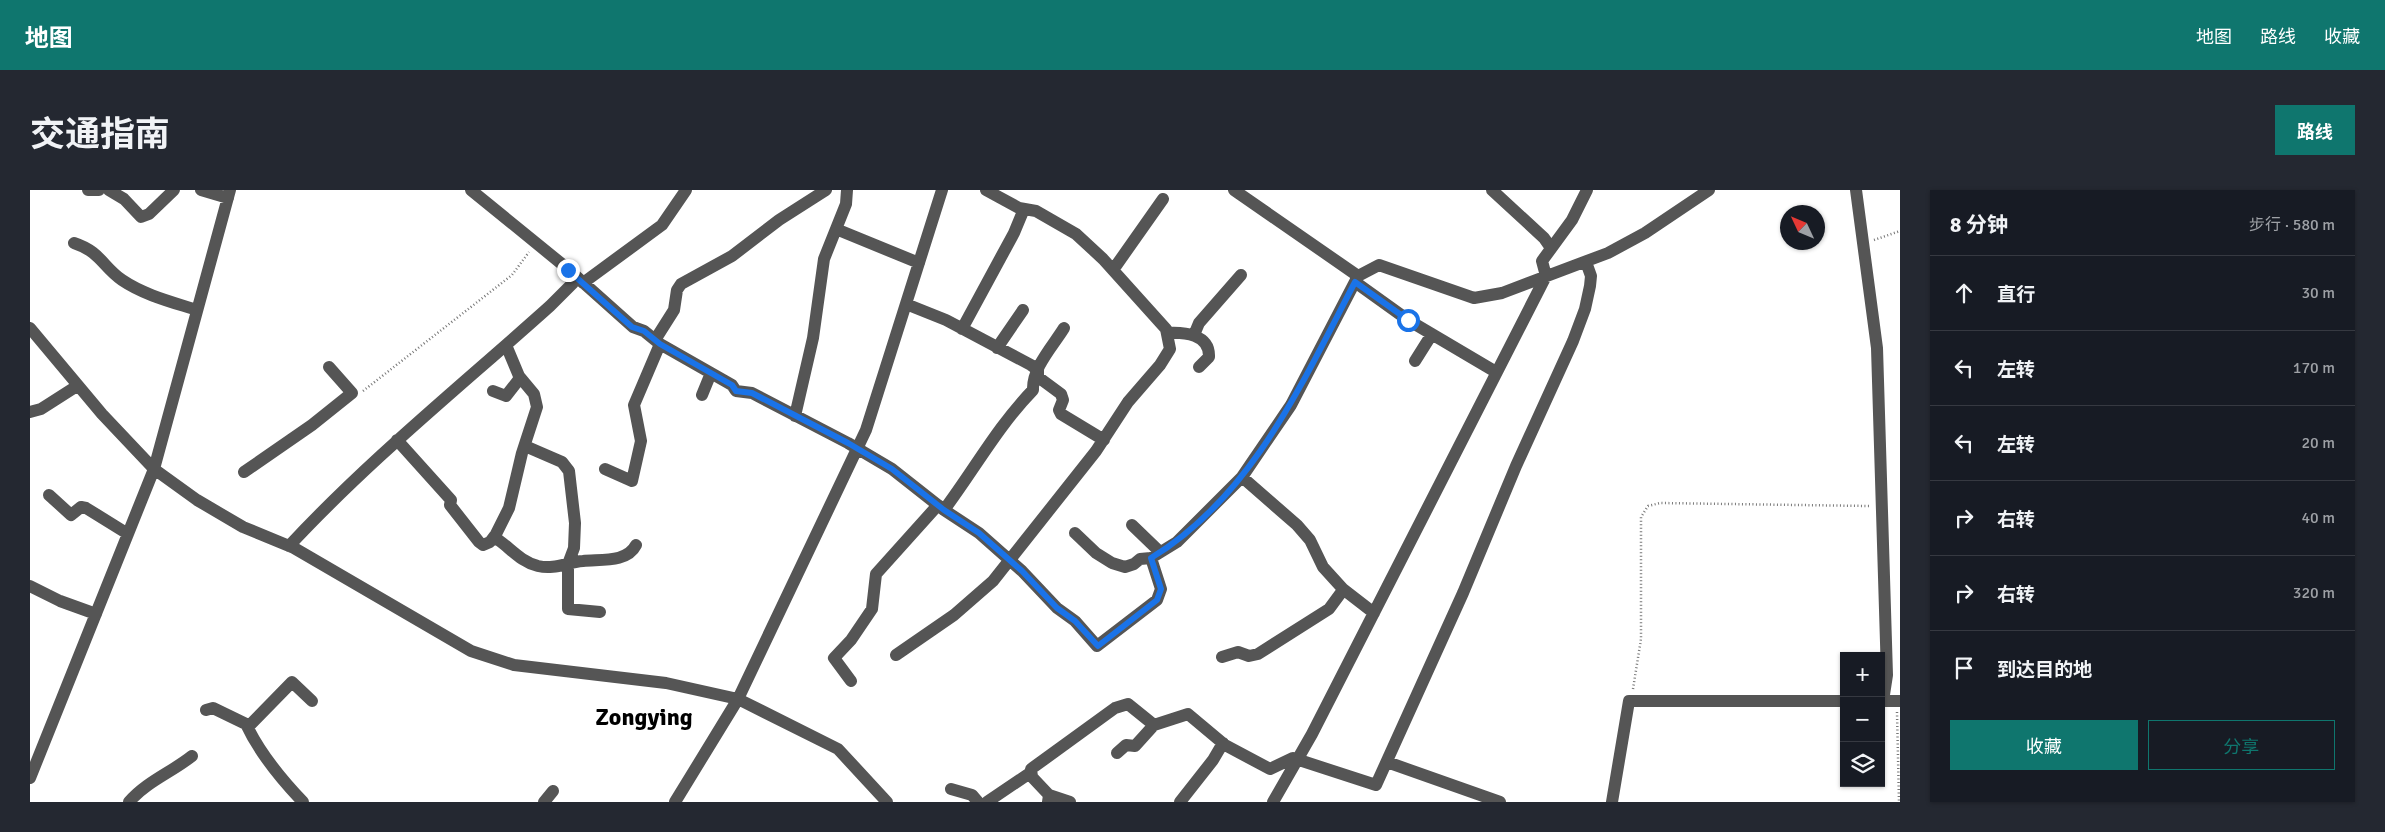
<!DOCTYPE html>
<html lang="zh">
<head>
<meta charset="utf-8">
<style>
	:root { --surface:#171b24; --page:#242831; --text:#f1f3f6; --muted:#9ea1a6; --line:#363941; --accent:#0f766e }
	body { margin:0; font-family:Signika,"Noto Sans SC",sans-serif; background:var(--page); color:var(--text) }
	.controls { position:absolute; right:15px; bottom:15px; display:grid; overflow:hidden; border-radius:0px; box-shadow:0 1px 4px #0004 }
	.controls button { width:45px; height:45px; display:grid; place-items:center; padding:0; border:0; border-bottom:1px solid var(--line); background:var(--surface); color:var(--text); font:25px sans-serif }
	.compass { position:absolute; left:1750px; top:15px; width:45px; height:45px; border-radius:50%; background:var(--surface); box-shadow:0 1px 4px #0004; rotate:314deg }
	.stop { position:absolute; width:15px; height:15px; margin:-11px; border:4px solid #1a73e8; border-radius:50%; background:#fff }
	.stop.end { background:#1a73e8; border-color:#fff; box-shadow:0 1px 5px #0008 }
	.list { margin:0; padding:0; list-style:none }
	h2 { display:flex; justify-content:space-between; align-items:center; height:65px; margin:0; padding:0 20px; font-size:21px }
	h2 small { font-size:16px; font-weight:400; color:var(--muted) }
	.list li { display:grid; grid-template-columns:32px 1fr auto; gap:15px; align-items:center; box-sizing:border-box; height:75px; padding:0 20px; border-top:1px solid var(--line) }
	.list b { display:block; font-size:19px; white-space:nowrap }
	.list em { font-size:16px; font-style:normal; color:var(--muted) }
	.actions { display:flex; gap:10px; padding:15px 20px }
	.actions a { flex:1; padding:11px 0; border:1px solid var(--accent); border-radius:0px; text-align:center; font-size:18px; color:var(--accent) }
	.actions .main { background:var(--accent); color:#fff }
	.icon { flex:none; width:28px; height:28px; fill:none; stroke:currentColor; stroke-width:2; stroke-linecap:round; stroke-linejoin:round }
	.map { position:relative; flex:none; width:1870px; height:612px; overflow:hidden; border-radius:0px }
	header { display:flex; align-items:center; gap:30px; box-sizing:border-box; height:70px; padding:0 25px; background:var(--accent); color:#fff }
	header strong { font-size:24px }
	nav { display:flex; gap:28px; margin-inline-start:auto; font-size:18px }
	.intro { display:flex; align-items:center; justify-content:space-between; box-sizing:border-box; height:120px; padding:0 30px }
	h1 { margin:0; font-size:35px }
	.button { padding:12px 22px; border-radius:0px; background:var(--accent); color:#fff; font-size:18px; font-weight:700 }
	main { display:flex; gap:30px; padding:0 30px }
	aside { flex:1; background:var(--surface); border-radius:0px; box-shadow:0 1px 4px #0004 }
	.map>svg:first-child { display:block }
</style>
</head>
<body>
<header>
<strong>地图</strong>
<nav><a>地图</a><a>路线</a><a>收藏</a></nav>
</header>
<div class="intro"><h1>交通指南</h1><a class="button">路线</a></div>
<main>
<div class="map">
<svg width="1870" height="612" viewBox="0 0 1870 612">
	<rect width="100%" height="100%" fill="#fff"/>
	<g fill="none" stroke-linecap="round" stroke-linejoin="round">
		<!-- path -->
		<path stroke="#777" stroke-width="2.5" stroke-dasharray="1 2.5" stroke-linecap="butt" d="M1844,50L1870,41
			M333,201L482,85L499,62
			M1603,499L1611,449V327L1618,316L1630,313L1839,316
			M1867,522L1869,612"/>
		<!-- minor -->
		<path stroke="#555" stroke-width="12" d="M58,0H69
			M79,0L94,9L111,27L119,24L144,0
			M171,0L198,8
			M441,0L538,79L603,137L614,141L630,154L702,195L706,201L722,203L818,253L862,279L914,320L949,343L992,381L1027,418L1045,431L1067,456L1127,410L1131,399L1121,368
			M1204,0L1328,86L1349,75L1444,108L1472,103L1578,63L1615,43L1679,0
			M1462,0L1514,48L1521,58
			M1826,0L1847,158L1857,485L1853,511
			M806,39L889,73
			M44,53C71,62 72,76 92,90C114,105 142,112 167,120
			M1083,80L1133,9
			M1325,92L1378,130L1466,182
			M553,93L632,35L656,0
			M876,114L916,130L1001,175L1008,180V187L1031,204L1033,210L1029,220L1031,224L1074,250
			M0,138L72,224L124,279L167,310L213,337L264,358L441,461L484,475L636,493L708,509L808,559L857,612
			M932,139L984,43L994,19
			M1137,143C1154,142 1180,144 1179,167L1169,177
			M1164,145L1169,133L1211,85
			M625,150L644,120L647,100L651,94L702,66L749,30L796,0
			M967,158L993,120
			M1385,171L1402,144
			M463,201L476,206L490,188
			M672,205L681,183
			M0,222L11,219L47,196
			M765,226L783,148L794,69L816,14L817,0
			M367,250L421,310L420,315L449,352L453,355L460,352L466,344L479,318L492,263L507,217L504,204L489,186L476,155
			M495,256L532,272L539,281L545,333L544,358L538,374V419L570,422
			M575,279L602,291L611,251L604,215L630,154
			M214,282L282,235L322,203L299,177
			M1212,287L1267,335L1280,350L1293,377L1313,399L1344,423
			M19,305L41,325L51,317L56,318L98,344
			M914,320C944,280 968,236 1003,200C1002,178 1023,156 1034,138
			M1102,335L1130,362
			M1045,343L1066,363L1082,373L1095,377L1104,374L1110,369L1121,368L1147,352L1212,287L1261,215L1328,86
			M464,347C480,357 489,371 508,376C525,380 537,372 553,371C570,369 597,373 606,355
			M259,356C340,269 432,195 520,116L543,93V84
			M0,396L30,411L66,424
			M866,465L924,425L963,391L1066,261L1098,212L1130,175L1140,159L1136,139L1073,69L1046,44L1006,21L989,18L956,0
			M1192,467L1208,462L1219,466L1228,464L1299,419L1313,400
			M821,491L804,468L821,450L842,419L846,384L908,315
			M1851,511H1870
			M176,520L183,518L216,534C229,562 252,590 273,612
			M218,537L262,492L282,511
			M1087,563L1096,555L1105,556L1124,535
			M1357,572L1470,612
			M0,588L124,279L200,0
			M921,599L942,605L948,612
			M1019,605L1040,612
			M99,612C116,592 142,582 162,566
			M514,612L523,601
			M645,612L708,509L836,240L912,0
			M957,612L1000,583
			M1018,612L1019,605L1002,587L1001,579L1085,518L1098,514L1124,535L1158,524L1195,555L1240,579L1263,568L1346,595L1433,403L1486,276L1543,151L1555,119L1560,96L1561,86L1556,72
			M1150,612L1183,570L1193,553
			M1243,612L1282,544L1516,86L1512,71L1542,30L1557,0
			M1582,612L1599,511H1814"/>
	</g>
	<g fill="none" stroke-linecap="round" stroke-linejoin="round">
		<!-- route -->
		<path stroke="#1a73e8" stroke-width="6" d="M538,80L602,137L614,141L630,154L702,195L706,201L722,203L818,253L862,279L914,320L949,343L992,381L1027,418L1045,431L1068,456L1127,410L1131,399L1121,368C1222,307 1272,193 1325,92L1378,130"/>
	</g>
	<g text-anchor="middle" stroke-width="4.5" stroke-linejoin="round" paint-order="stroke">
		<!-- district labels -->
		<g font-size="24" font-weight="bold" fill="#000" stroke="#fff">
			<text x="614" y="535">Zongying</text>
		</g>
	</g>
</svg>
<div class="controls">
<button>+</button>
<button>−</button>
<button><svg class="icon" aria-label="layers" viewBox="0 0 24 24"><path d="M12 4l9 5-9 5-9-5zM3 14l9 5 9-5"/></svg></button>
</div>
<svg class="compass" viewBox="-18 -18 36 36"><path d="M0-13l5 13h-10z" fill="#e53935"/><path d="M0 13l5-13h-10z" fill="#9ea1a6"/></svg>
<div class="stop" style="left:1378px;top:130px"></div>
<div class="stop end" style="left:538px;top:80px"></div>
</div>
<aside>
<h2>8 分钟<small>步行 · 580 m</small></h2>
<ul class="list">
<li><svg class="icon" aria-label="ahead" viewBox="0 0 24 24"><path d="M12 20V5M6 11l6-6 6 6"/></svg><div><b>直行</b></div><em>30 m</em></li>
<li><svg class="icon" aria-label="left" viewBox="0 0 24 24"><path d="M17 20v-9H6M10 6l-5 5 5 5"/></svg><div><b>左转</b></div><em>170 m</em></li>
<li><svg class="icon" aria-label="left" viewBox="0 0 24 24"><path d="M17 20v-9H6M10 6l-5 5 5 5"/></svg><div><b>左转</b></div><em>20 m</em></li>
<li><svg class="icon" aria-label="right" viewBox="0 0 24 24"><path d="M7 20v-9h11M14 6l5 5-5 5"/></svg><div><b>右转</b></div><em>40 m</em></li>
<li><svg class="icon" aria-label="right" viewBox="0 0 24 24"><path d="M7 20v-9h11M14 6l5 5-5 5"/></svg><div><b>右转</b></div><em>320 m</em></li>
<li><svg class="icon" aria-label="arrive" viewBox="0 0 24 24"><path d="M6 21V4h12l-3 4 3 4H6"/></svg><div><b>到达目的地</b></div></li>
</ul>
<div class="actions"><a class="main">收藏</a><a>分享</a></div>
</aside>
</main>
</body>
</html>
